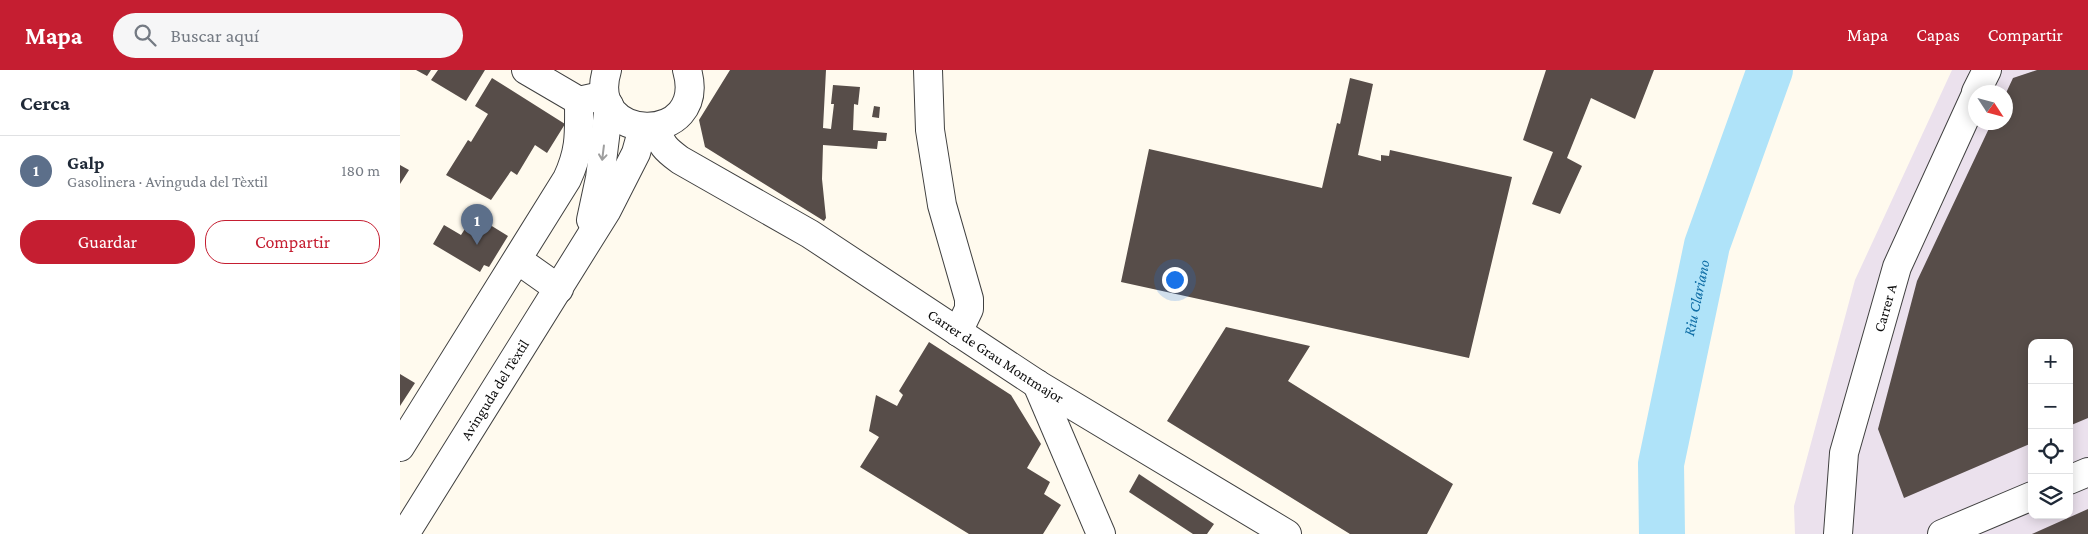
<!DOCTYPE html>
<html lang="es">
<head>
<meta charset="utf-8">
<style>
	:root { --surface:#fff; --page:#f6f6f7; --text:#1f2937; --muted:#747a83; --line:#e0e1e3; --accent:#c51e31 }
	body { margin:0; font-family:"Crimson Pro",serif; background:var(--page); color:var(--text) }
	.controls { position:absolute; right:15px; bottom:15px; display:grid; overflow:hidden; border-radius:10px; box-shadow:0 2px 12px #0003 }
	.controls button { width:45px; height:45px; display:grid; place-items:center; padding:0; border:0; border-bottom:1px solid var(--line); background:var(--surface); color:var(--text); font:25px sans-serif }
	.compass { position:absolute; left:1568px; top:15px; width:45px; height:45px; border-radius:50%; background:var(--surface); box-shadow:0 2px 12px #0003; rotate:126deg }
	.you { position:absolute; left:774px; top:209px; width:18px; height:18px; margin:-12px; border:4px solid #fff; border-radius:50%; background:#1a73e8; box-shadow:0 0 0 8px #1a73e833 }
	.badge { display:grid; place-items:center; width:32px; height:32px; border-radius:50%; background:var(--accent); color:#fff; font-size:16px; font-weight:700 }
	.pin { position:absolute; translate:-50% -41px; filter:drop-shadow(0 1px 2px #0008) }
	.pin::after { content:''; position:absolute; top:26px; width:18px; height:15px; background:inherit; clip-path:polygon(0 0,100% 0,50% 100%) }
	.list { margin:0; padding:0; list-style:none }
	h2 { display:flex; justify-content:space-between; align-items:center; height:65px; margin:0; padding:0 20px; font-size:21px }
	h2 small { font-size:16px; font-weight:400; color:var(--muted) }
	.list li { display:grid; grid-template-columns:32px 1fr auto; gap:15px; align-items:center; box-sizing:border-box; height:70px; padding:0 20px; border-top:1px solid var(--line) }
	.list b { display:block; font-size:19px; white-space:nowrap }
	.list p { margin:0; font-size:16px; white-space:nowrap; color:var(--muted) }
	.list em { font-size:16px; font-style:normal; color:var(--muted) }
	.actions { display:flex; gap:10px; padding:15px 20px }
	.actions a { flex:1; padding:11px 0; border:1px solid var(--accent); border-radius:20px; text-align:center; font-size:18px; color:var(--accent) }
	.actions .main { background:var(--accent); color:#fff }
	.icon { flex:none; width:28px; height:28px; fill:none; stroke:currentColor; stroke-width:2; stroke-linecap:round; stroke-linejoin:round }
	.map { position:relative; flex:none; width:1688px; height:464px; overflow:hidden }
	header { display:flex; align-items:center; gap:30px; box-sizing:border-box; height:70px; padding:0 25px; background:var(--accent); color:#fff }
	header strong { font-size:24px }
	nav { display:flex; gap:28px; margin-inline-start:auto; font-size:18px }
	.search { width:350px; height:45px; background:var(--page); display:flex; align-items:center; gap:12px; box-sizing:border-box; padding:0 18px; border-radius:28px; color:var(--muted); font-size:19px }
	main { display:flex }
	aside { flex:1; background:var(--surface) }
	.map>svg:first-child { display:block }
</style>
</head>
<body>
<header>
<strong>Mapa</strong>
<div class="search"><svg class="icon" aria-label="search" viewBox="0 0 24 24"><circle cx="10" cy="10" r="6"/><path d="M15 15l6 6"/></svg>Buscar aquí</div>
<nav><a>Mapa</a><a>Capas</a><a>Compartir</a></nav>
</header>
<main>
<aside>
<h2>Cerca<small></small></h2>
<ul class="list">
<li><span class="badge" style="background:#5c6f8a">1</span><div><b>Galp</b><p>Gasolinera · Avinguda del Tèxtil</p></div><em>180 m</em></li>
</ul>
<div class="actions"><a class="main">Guardar</a><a>Compartir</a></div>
</aside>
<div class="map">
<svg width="1688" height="464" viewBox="0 0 1688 464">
	<rect width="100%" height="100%" fill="#fffaee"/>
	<!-- industrial -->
	<path fill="#ebe1ed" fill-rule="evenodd" d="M1552,0H1688V464H1395L1394,436L1455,210ZM1576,22H1606V52H1576ZM1632,273H1669V445H1632Z"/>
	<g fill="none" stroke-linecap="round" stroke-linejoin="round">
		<!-- river -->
		<path stroke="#afe3f9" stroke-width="46" id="s1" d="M1262,464L1261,394L1307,175L1370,0"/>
	</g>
	<!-- building -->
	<path fill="#574d49" d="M16,0H31L27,6Z
		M38,0H85L66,31L31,10Z
		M330,0H426L423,58L431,59L434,34H431L433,15L460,17L458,35L454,34L453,60L487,63L486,71H478L477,79L423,75L422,109L426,148L424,151L305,77L299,50Z
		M1146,0H1254L1235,49L1191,28L1167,88L1182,96L1160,144L1132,134L1153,82L1123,70Z
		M1637,0H1688V348L1669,356V273H1632V373L1504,428L1478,359L1517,211L1592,52H1606V23L1613,8Z
		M92,8L165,54L147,83L135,75L117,105L111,101L91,130L46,105L68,70L71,72L88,44L75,36Z
		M950,8L973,14L958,85L981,91V85L989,86L990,80L1112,107L1069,288L721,212L749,79L922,118L937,53L940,54Z
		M474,36L480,37L479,48L472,47Z
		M0,95L9,100L0,114Z
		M74,145L108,166L89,197L84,195L80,202L33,174L44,155L61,165Z
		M826,257L910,276L888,311L1053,414L1027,464H950L767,351Z
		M529,272L611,325L641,374L627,398L650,412L644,424L661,435L643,464H569L460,397L479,367L469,361L476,325L497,336L503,325L499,321Z
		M0,304L15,313L0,336Z
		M739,404L814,454L807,464H793L729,422Z
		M1688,439V464H1632Z"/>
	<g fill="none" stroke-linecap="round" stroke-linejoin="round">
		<!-- minor casing -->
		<g stroke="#404040" stroke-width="30">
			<g id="minor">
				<path d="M126,0L179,31L197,27"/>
				<path d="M207,0C184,74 309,77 287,0"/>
				<path d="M528,0L530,60L542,135L569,229V239L558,262"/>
				<path d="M1576,22L1587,0"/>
				<path id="s2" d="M256,57C261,75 265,79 280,90L410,164L637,314L887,464"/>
				<path d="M191,150L200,108L209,35"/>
				<path d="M118,190L159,219"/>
				<path d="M637,314L701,464"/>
				<path d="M0,377L167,109C181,79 179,62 179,31"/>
				<path d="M1669,410L1688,402"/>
				<path id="s3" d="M5,464L207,140L236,83L243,58"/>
				<path id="s4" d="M1438,464L1444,383L1497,197L1576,24"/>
				<path d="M1542,464L1632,426"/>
			</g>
		</g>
		<!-- minor -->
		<use href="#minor" stroke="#fff" stroke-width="28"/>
	</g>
	<!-- one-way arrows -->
	<defs><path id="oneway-shaft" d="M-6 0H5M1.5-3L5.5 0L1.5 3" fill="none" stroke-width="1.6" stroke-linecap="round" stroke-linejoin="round" transform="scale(1.25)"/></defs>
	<use stroke="#9e9e9e" href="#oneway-shaft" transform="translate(203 83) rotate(97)"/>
	<g text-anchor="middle" stroke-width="5" stroke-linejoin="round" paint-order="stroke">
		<!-- street labels -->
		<g font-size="15" fill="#0d0d0d" stroke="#fff">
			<text dy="5" stroke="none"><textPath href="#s4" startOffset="232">Carrer A</textPath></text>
			<text dy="5" stroke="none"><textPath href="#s2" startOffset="414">Carrer de Grau Montmajor</textPath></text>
			<text dy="5" stroke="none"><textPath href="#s3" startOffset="170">Avinguda del Tèxtil</textPath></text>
		</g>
		<!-- water labels -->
		<g font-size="16" font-style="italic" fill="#106ea6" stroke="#fff">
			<text dy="6" stroke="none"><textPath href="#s1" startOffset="240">Riu Clariano</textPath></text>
		</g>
	</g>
</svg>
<div class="controls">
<button>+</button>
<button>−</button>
<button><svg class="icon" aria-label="locate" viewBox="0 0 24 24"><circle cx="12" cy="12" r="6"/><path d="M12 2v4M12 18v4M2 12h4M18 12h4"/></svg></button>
<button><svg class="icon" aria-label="layers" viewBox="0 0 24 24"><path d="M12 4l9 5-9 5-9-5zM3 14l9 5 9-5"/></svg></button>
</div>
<svg class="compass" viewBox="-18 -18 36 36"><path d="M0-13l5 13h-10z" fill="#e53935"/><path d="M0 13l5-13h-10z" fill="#747a83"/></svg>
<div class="you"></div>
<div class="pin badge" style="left:77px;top:175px;background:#5c6f8a">1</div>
</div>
</main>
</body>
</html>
